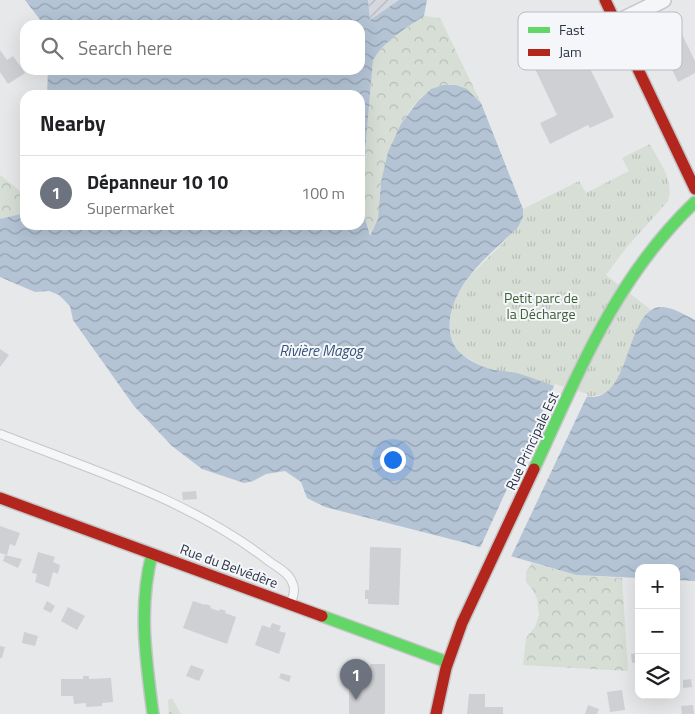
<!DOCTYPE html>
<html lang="en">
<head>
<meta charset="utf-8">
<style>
	:root { --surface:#fff; --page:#f6f6f6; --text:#202124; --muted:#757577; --line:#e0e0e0; --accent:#6c737f }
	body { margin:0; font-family:"Titillium Web",sans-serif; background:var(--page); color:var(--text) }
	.controls { position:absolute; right:15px; bottom:15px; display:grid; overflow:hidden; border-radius:10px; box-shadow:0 5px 20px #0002 }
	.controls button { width:45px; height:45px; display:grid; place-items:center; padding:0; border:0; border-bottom:1px solid var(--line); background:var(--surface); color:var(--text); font:25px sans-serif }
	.you { position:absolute; left:392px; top:459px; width:18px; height:18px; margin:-12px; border:4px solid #fff; border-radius:50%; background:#1a73e8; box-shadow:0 0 0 8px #1a73e833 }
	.badge { display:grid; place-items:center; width:32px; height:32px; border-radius:50%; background:var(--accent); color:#fff; font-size:16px; font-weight:700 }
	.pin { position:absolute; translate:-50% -41px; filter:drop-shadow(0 1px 2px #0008) }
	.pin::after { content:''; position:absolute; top:26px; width:18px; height:15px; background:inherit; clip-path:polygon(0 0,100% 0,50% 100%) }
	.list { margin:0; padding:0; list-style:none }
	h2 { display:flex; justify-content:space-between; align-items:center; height:65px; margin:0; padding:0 20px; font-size:21px }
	h2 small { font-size:16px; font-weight:400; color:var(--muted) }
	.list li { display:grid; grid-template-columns:32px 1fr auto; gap:15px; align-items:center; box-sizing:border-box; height:75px; padding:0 20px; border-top:1px solid var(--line) }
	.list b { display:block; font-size:19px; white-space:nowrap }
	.list p { margin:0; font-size:16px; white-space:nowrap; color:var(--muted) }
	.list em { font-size:16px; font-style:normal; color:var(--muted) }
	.icon { flex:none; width:28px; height:28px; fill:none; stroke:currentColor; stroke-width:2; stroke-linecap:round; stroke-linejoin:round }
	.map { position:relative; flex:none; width:695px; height:714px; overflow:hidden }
	.search { position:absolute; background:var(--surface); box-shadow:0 5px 20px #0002; left:20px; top:20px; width:345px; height:55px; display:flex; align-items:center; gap:12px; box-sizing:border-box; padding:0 18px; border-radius:15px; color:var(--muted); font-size:19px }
	.panel { position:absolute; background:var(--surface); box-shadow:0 5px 20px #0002; left:20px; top:90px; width:345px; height:140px; border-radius:15px }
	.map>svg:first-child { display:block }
</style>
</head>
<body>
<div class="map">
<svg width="695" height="714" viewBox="0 0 695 714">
	<defs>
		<pattern id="industrial-furrows" width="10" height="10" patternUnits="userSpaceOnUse" patternTransform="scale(1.25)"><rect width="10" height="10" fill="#d4d7dd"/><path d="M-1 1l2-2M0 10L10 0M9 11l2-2" fill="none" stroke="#b6b9bf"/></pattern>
		<pattern id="forest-crowns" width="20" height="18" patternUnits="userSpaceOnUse" patternTransform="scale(1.25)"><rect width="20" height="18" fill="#d6ded6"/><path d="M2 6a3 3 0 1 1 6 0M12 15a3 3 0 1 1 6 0" fill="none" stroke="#b8bfb9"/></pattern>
		<pattern id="park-tufts" width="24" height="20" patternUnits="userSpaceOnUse" patternTransform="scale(1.25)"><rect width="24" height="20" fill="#d6ded6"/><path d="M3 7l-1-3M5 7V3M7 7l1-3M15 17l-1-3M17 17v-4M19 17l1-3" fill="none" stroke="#b8bfb9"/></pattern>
		<pattern id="water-waves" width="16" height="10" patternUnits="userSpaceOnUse" patternTransform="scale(1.25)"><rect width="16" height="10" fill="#b4c4d5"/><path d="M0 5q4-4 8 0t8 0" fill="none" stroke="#93a0af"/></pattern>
	</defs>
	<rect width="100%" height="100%" fill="#e6e8ea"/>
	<!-- industrial -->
	<path fill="url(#industrial-furrows)" d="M368,0H399L370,20Z"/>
	<!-- forest -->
	<path fill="url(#forest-crowns)" d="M424,16L440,18L481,103C471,91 457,81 441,86C407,94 390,150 382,180C378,192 381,206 378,219C377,225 373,231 371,236L364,213L362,186L373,60C385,40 405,29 424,16Z
		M0,175L25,195V213L22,214L0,219Z
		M532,563L576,575L622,578L628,671L523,665L526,638L535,627L539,615L537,599L533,590L526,582V572Z
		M172,698L181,714H169L168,700Z"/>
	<!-- park -->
	<path fill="url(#park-tufts)" d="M650,144C659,162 675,181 668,201L626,248L606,275L651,310L647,313L615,384L604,394L590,397L518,374L486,368L464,356L455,347L450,338V324L451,311L456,295L470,276L503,243L523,217V209L579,181L586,193L629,171L622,158Z"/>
	<!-- water -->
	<path fill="url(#water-waves)" d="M25,0H368L370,20L399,0H427L424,16C405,29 385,40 373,60L362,186L364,213L370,236L378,219L381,182L388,152L401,124L418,101L431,89L443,85H456L467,89L481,103L523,209V217L518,227C492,253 455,280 450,319C447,346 461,357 484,367C494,371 507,371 517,373C537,379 556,387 575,393C579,394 585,397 589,397C633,401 625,304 663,307C674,308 685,315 695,320V581L676,580V568H639V578L576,575L462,542L325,507L307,498L301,482L285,471L266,474L253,481L244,483L202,469L172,446L134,406L73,320L70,306L59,295L49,291L35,292L0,277V219L25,213V225H360V95H47L48,70H360V25H44Z"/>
	<!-- pier -->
	<path fill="#e6e8ea" d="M555,384L588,394L510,559L479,550Z"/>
	<!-- building -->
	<path fill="#ced0d3" d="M544,20L550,33L568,24L614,117L590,128L588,125L550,144L540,123L557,115L518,33Z
		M679,28L695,61V73L678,82L657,38Z
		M0,50L7,60L13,56L25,73L8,84L0,72Z
		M0,349L9,355L0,367Z
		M196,491L197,499L183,500L182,492Z
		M0,526L20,533L15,546L10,544L7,555L0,553Z
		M370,547L401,548L399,605L368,604V599H365V590H369Z
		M38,552L55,557L53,562L60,565L58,574L53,572L49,587L35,582L37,574L32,573Z
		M5,555L22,559L18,568L3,561Z
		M47,601L55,606L51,613L43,609Z
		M193,601L205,605V604L211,606L210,608L219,611L220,609L226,611L225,613L236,617L227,644L183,628Z
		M68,607L85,616L77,630L61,621Z
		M272,623L281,626L279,631L286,633L279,654L255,645L262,625L270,628Z
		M24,632L38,636L35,646L22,643Z
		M0,646L5,647L2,658H0Z
		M639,653V662L632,663L631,654Z
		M370,664H385V713L383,714H349V669H370Z
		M191,665L204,670L199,681L186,676Z
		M281,673L291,676L289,682L279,678Z
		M83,676H89V679L111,678L113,702L102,703V706L86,707V703L74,704L73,696H61V679H83Z
		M691,679L692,687L683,688V680Z
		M622,690L625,710L610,712L607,692Z
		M469,694H485V707H503V714H467Z
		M588,705L599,709L597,714H585Z
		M693,705L694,714H682L681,706Z"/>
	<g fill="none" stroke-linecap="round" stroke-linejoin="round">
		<!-- lane casing -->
		<g stroke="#c4c6c8" stroke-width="10">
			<path id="lane" d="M0,434C92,470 191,500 270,562C277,567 289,573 292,582C296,589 293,596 291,604"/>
		</g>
		<!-- street casing -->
		<g stroke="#c4c6c8" stroke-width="18">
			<path id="street" d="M616,23L663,0"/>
		</g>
		<!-- fast casing -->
		<g stroke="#c4c6c8" stroke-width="14">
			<path id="fast" d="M534,469C579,372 616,277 695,202
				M152,554C138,608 146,660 153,714
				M322,616L447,662"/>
		</g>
		<!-- jam casing -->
		<g stroke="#c4c6c8" stroke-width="14">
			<path id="jam" d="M605,0L695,189
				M0,498L322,616
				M436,714L446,668L462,623L534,469"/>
		</g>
		<!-- lane -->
		<use href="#lane" stroke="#f5f6f7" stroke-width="8"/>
		<!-- street -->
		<use href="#street" stroke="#f5f6f7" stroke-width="15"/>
		<!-- fast -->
		<use href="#fast" stroke="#63d668" stroke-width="11"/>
		<!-- jam -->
		<use href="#jam" stroke="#b3261e" stroke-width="11"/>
	</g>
	<g text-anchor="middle" stroke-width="4" stroke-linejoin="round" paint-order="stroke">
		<!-- park labels -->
		<g font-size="14" fill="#3f6138" stroke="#f4f6f9">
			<text x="541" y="303">Petit parc de<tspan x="541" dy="16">la Décharge</tspan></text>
		</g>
		<!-- street labels -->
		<g font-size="14" fill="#2b3445" stroke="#f4f6f9">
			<text transform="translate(532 441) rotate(-65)" y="5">Rue Principale Est</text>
			<text transform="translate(229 566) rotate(20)" y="5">Rue du Belvédère</text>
		</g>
		<!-- water labels -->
		<g font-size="15" font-style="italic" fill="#34527a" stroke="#f4f6f9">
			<text x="321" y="356">Rivière Magog</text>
		</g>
	</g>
	<!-- legend -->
	<rect x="518" y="12" width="164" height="58" rx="8" fill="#f4f6f9" stroke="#b8bcc3" stroke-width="1"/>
	<rect x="528" y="27" width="22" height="6" fill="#63d668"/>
	<rect x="528" y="49" width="22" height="7" fill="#b3261e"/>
	<g font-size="14" fill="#2b3445">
		<text x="559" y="35">Fast</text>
		<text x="559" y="57">Jam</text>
	</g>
</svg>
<div class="controls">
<button>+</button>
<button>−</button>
<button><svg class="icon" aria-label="layers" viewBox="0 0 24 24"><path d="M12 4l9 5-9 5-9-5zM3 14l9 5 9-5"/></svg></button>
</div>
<div class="you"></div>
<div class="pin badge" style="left:356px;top:700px">1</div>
<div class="search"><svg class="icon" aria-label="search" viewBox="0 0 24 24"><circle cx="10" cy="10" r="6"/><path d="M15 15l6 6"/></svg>Search here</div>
<section class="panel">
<h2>Nearby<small></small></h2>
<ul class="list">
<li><span class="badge">1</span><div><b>Dépanneur 10 10</b><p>Supermarket</p></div><em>100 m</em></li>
</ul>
</section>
</div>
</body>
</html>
